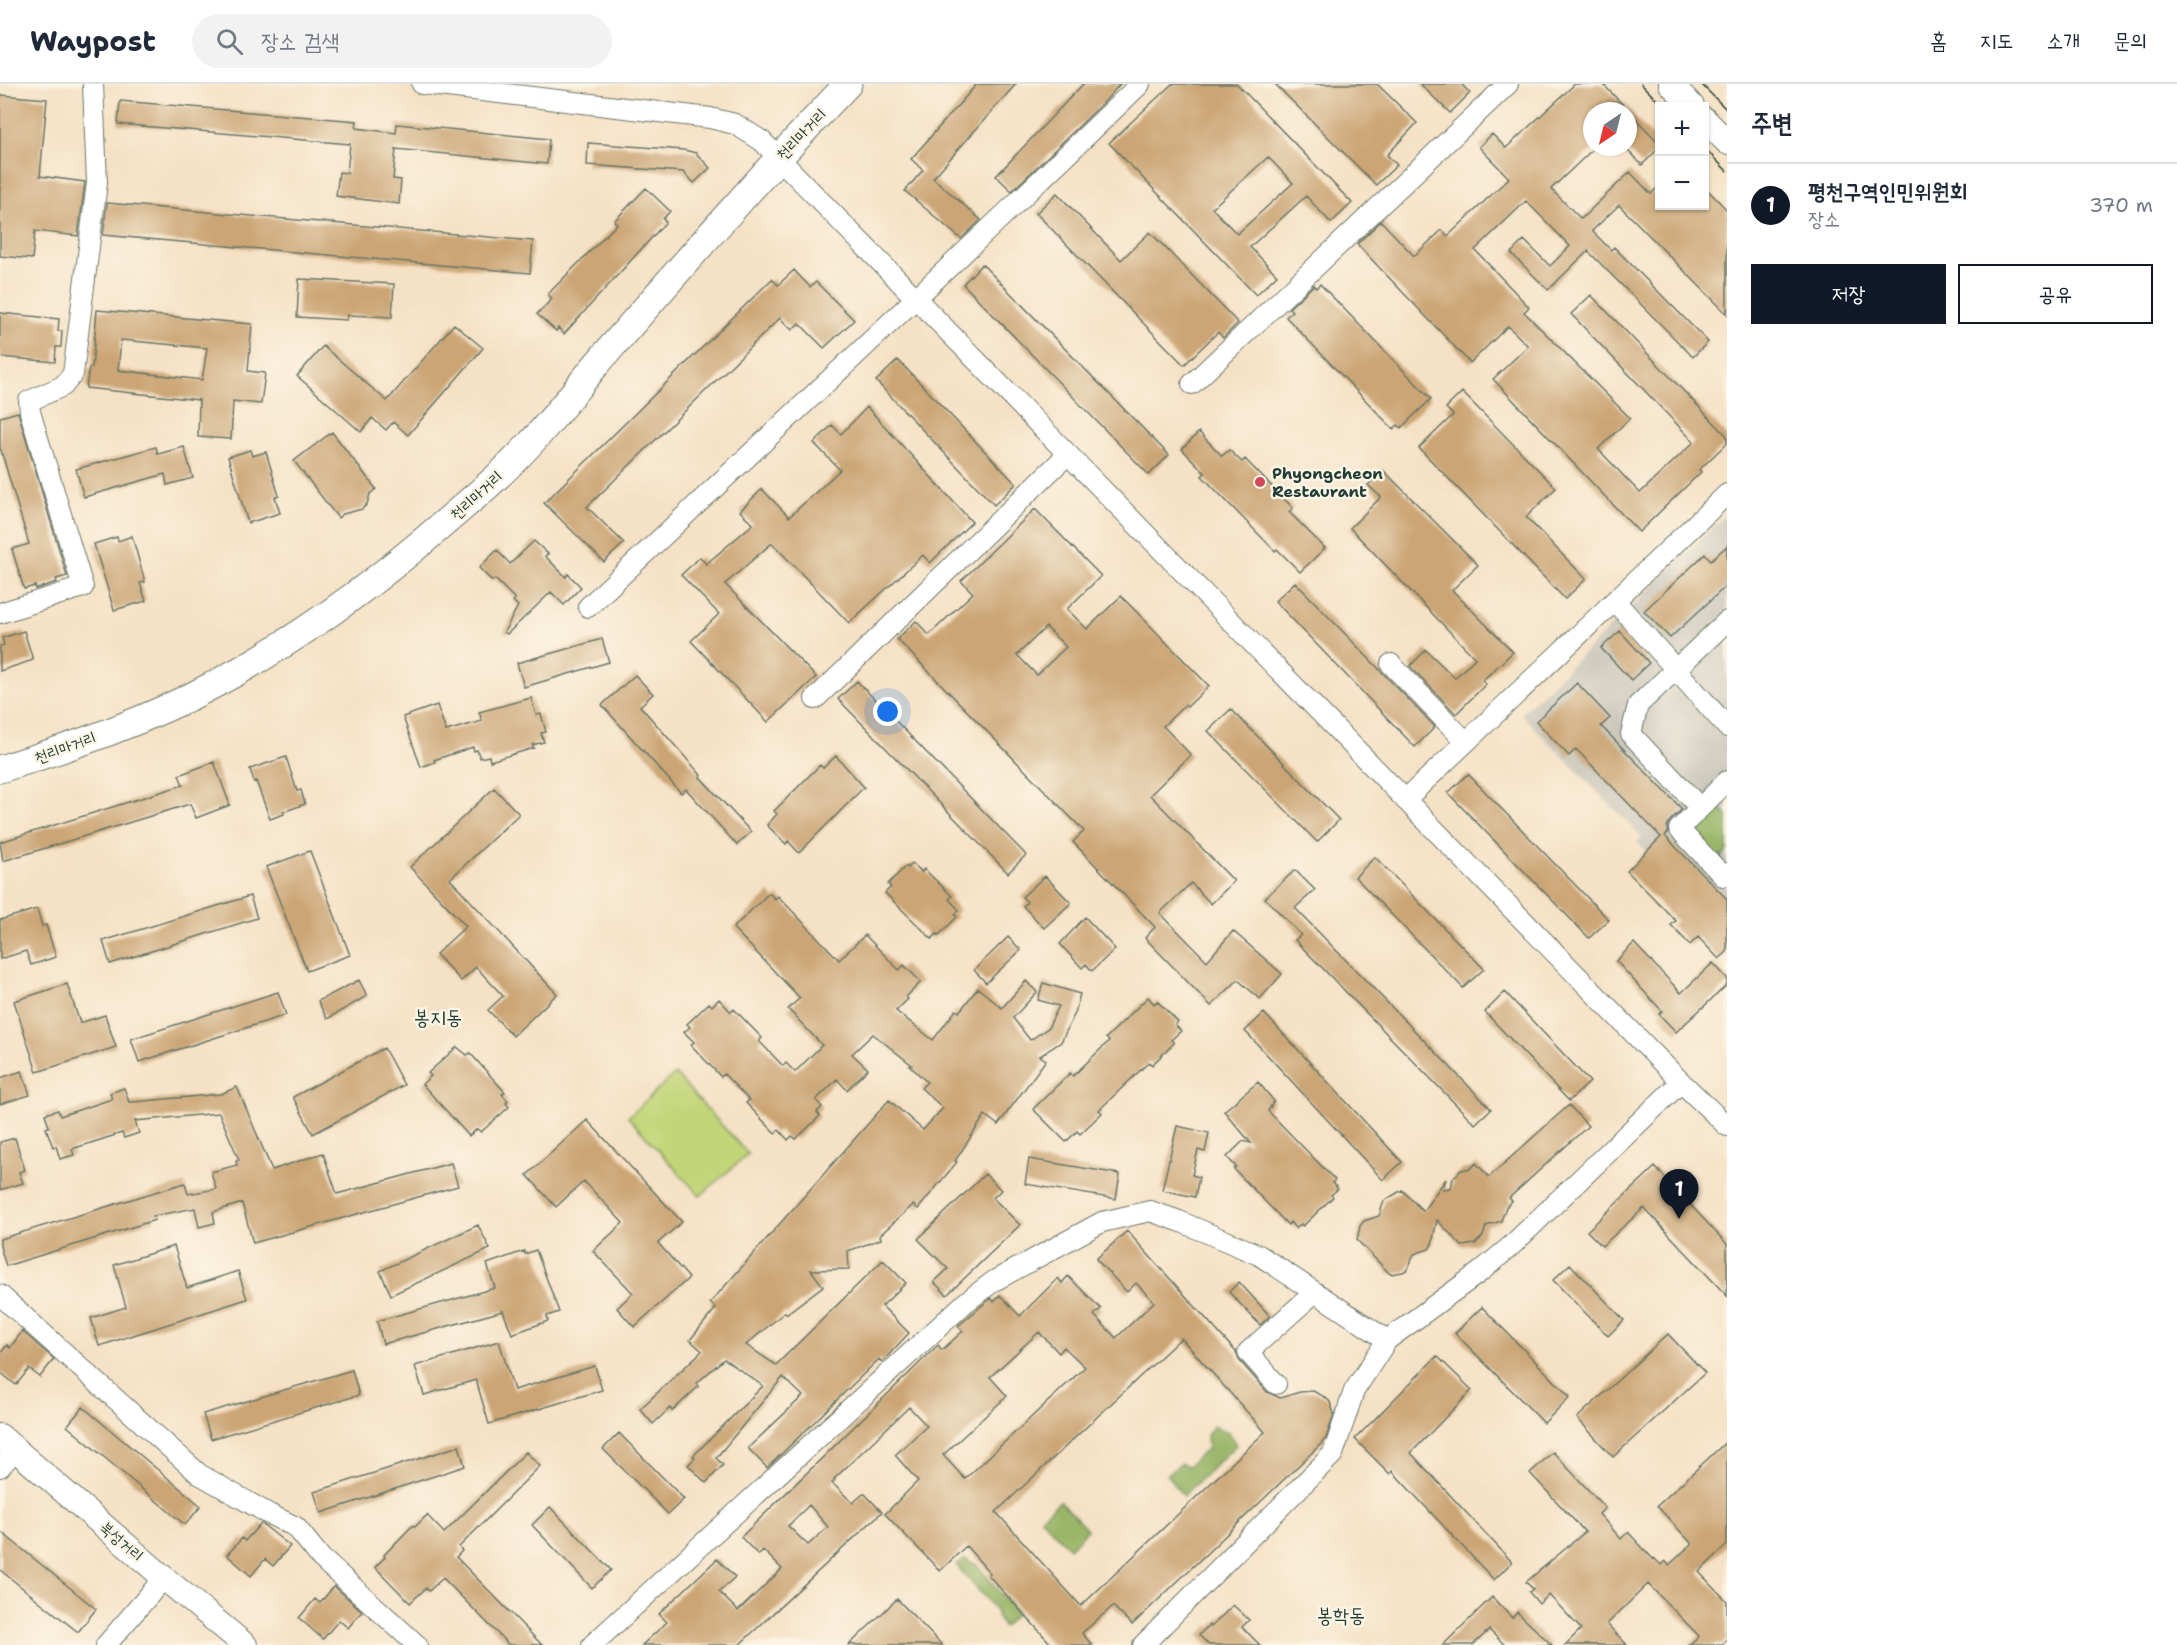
<!DOCTYPE html>
<html lang="ko">
<head>
<meta charset="utf-8">
<style>
	:root { --surface:#fff; --page:#f2f2f3; --text:#1f2937; --muted:#747a83; --line:#e0e1e3; --accent:#111827 }
	body { margin:0; font-family:"Shantell Sans","Poor Story",sans-serif; background:var(--page); color:var(--text) }
	.controls { position:absolute; right:18px; top:18px; display:grid; overflow:hidden; border-radius:0px; box-shadow:0 2px 4px #0004 }
	.controls button { width:54px; height:54px; display:grid; place-items:center; padding:0; border:0; border-bottom:2px solid var(--line); background:var(--surface); color:var(--text); font:30px sans-serif }
	.compass { position:absolute; left:1583px; top:18px; width:54px; height:54px; border-radius:50%; background:var(--surface); box-shadow:0 2px 4px #0004; rotate:215deg }
	.you { position:absolute; left:888px; top:628px; width:21px; height:21px; margin:-15px; border:4px solid #fff; border-radius:50%; background:#1a73e8; box-shadow:0 0 0 9px #1a73e833 }
	.badge { display:grid; place-items:center; width:39px; height:39px; border-radius:50%; background:var(--accent); color:#fff; font-size:20px; font-weight:700 }
	.pin { position:absolute; translate:-50% -50px; filter:drop-shadow(0 2px 3px #0008) }
	.pin::after { content:''; position:absolute; top:32px; width:21px; height:18px; background:inherit; clip-path:polygon(0 0,100% 0,50% 100%) }
	.list { margin:0; padding:0; list-style:none }
	h2 { display:flex; justify-content:space-between; align-items:center; height:78px; margin:0; padding:0 24px; font-size:26px }
	h2 small { font-size:20px; font-weight:400; color:var(--muted) }
	.list li { display:grid; grid-template-columns:39px 1fr auto; gap:18px; align-items:center; box-sizing:border-box; height:84px; padding:0 24px; border-top:2px solid var(--line) }
	.list b { display:block; font-size:22px; white-space:nowrap }
	.list p { margin:0; font-size:20px; white-space:nowrap; color:var(--muted) }
	.list em { font-size:20px; font-style:normal; color:var(--muted) }
	.actions { display:flex; gap:12px; padding:18px 24px }
	.actions a { flex:1; padding:14px 0; border:2px solid var(--accent); border-radius:0px; text-align:center; font-size:21px; color:var(--accent) }
	.actions .main { background:var(--accent); color:#fff }
	.icon { flex:none; width:33px; height:33px; fill:none; stroke:currentColor; stroke-width:2; stroke-linecap:round; stroke-linejoin:round }
	.map { position:relative; flex:none; width:1727px; height:1561px; overflow:hidden }
	header { display:flex; align-items:center; gap:36px; box-sizing:border-box; height:84px; padding:0 30px; background:var(--surface); border-bottom:2px solid var(--line) }
	header strong { font-size:28px }
	nav { display:flex; gap:33px; margin-inline-start:auto; font-size:21px }
	.search { width:420px; height:54px; background:var(--page); display:flex; align-items:center; gap:15px; box-sizing:border-box; padding:0 21px; border-radius:33px; color:var(--muted); font-size:22px }
	main { display:flex }
	aside { flex:1; background:var(--surface) }
	.map>svg:first-child { display:block }
</style>
</head>
<body>
<header>
<strong>Waypost</strong>
<div class="search"><svg class="icon" aria-label="search" viewBox="0 0 24 24"><circle cx="10" cy="10" r="6"/><path d="M15 15l6 6"/></svg>장소 검색</div>
<nav><a>홈</a><a>지도</a><a>소개</a><a>문의</a></nav>
</header>
<main>
<div class="map">
<svg width="1727" height="1561" viewBox="0 0 1727 1561">
	<rect width="100%" height="100%" fill="#fcf5e5"/>
	<filter id="ink" filterUnits="userSpaceOnUse"><feTurbulence type="fractalNoise" baseFrequency=".0167" numOctaves="2"/><feDisplacementMap in="SourceGraphic" scale="12" xChannelSelector="R" yChannelSelector="G"/><feConvolveMatrix kernelMatrix="1 2 1 2 8 2 1 2 1" color-interpolation-filters="sRGB"/></filter>
	<filter id="wash" filterUnits="userSpaceOnUse"><feTurbulence type="fractalNoise" baseFrequency=".008" numOctaves="4" result="noise"/><feDisplacementMap in="SourceGraphic" scale="24" xChannelSelector="R" yChannelSelector="G"/><feGaussianBlur stdDeviation="1.35" result="paint"/><feColorMatrix in="noise" values="0 0 0 0 0 0 0 0 0 0 0 0 0 0 0 0 0 1.4 0 .05"/><feComposite in="paint" operator="in"/></filter>
	<g filter="url(#wash)">
		<rect width="100%" height="100%" fill="#f5e1c5"/>
		<!-- industrial -->
		<path fill="#c8c4b8" d="M1727,430V840L1699,822L1637,758L1642,753L1521,630Z"/>
		<!-- green -->
		<path fill="#c2d578" stroke="#708956" stroke-width="1.5" d="M675,990L748,1070L700,1112L628,1033Z"/>
		<!-- forest -->
		<path fill="#99b668" stroke="#5c7a4e" stroke-width="1.5" d="M1717,721L1727,732V767L1716,777L1689,746Z
			M1212,1342L1229,1348L1236,1361L1183,1412L1167,1391L1181,1379L1188,1382L1208,1364L1207,1352Z
			M1060,1417L1088,1446L1069,1464L1041,1434Z
			M965,1475L977,1481L1017,1529L1003,1543L997,1533L995,1525L956,1481Z"/>
		<g id="blocks">
			<!-- building -->
			<path fill="#cba575" fill-rule="evenodd" d="M977,0H1016L933,94L981,136L961,155L905,107L923,86L911,75Z
				M1083,0H1120L1104,18L1012,107L996,92Z
				M1172,0H1237L1352,119L1331,139L1306,112L1250,163L1277,191L1256,211L1109,59ZM1268,73L1293,99L1237,150L1212,124Z
				M1275,0H1377L1417,39L1387,71L1397,81L1376,101Z
				M1420,0H1461L1470,9L1450,29Z
				M1575,0H1603L1659,59V64L1642,81L1628,67V27H1592V66L1551,105L1581,135L1630,88L1651,110L1659,102V122H1704V102L1727,126V230L1619,121L1592,147L1611,166L1614,163L1708,258L1693,273L1588,167L1548,206L1511,169L1524,156L1550,182L1570,162L1526,117L1475,166L1529,223L1524,228L1630,334L1598,365L1640,409L1694,358L1571,230L1591,211L1727,352V359L1699,386L1701,388L1639,448L1493,295L1528,262L1508,242L1470,279L1357,160L1381,137L1414,172L1442,146L1448,152L1509,94L1479,63L1492,50L1506,64Z
				M0,11L47,15L40,92L85,98L78,152L35,147L32,175L0,172Z
				M120,17L357,37L356,44L396,49L397,40L549,55L547,80L396,65L393,95L401,96L399,120L336,112L339,88L347,89L350,60L118,40Z
				M588,59L684,66L696,69L710,84L694,99L683,88L587,81Z
				M646,104L670,127L663,135L666,138L564,250L558,244L556,247L537,230L552,215L548,210L617,140L614,137Z
				M1057,109L1121,176L1150,148L1238,239L1223,254L1218,248L1184,281L1036,129Z
				M107,119L533,157L530,189L103,151Z
				M982,180L1169,371L1149,391L963,200Z
				M794,186L810,203L816,198L854,236L824,264L799,239L792,246L780,234L587,423L624,459L604,478L544,419L772,195L778,201Z
				M299,195L394,200L392,233L348,231L347,236L297,233Z
				M1320,200L1431,315L1401,344L1398,341L1393,345L1286,233L1292,227L1289,224L1314,201L1316,204Z
				M97,226L252,240L248,287L265,289L261,320L233,317L231,355L198,353L199,316L86,304L89,284H92ZM121,256L207,264L202,296L118,286Z
				M0,229L59,235L58,247H62L61,263H56L55,278L0,273Z
				M454,240L483,264L408,351L393,338L386,346L372,334L361,348L297,292L323,262L387,317Z
				M898,276L1016,400L994,421L876,297Z
				M1462,308L1556,404L1526,433L1586,495L1565,515L1419,364L1453,331L1446,324Z
				M867,323L972,438L930,479L923,471L849,539L772,459L725,500L816,593L768,638L691,557L719,530L681,491L700,473L706,480L753,440L740,427L762,405L789,433L840,386L814,359L832,341L841,350Z
				M18,328L67,492L56,495L57,498L36,505L35,502L24,505L12,465L29,460L0,363V333Z
				M332,348L376,405L370,410L367,420L362,425L343,430L338,434L294,377Z
				M1199,348L1222,372L1229,366L1242,378L1245,375L1293,424L1289,428L1325,464L1300,488L1277,465L1275,467L1202,392L1205,389L1182,365Z
				M156,363L158,370L184,363L193,394L167,401L165,390L84,413L76,385Z
				M250,366L252,372L266,368L279,412L275,413L280,429L248,439L228,373Z
				M1383,386L1478,481L1452,506L1513,568L1482,597L1486,600L1456,630L1410,582L1426,566L1455,594L1475,574L1350,444L1381,413L1368,401Z
				M1035,425L1101,492L1067,525L1087,545L1121,512L1209,602L1187,623L1185,621L1163,642L1191,671L1150,711L1234,797L1211,820L1191,799L1160,829L1207,877L1233,847L1282,890L1260,915L1238,896L1211,922L1145,854L1155,843L1073,758L1084,747L897,555L916,537L929,551L973,509L961,497ZM1046,543L1066,563L1037,591L1017,571Z
				M132,452L145,498L140,499L146,517L114,526L94,460L117,453L118,457Z
				M534,457L548,470L545,472L566,493L568,490L581,503L564,521L551,508L507,550L504,548L518,522L513,517L515,515L495,495L492,497L479,484L497,466L510,480Z
				M1727,462V501L1670,554L1644,527L1705,470L1711,476Z
				M1295,498L1435,643L1415,663L1275,517Z
				M24,547L33,576L0,587V562L4,561L2,554Z
				M1620,547L1649,579L1631,596L1601,564Z
				M602,555L609,578L524,603L517,579Z
				M635,591L653,610L640,622L701,691L700,693L751,748L737,761L686,705L681,709L602,621Z
				M857,597L1026,771L1008,789L838,615Z
				M1577,599L1610,634L1601,642L1682,725L1670,737L1667,742L1668,749L1665,752L1727,815V868L1719,875L1698,853L1690,861L1671,841L1676,837L1627,787L1661,753L1576,665L1569,672L1536,637Z
				M531,614L536,631L541,630L546,648L541,649L544,658L532,661L534,664L490,677L489,672L480,674L477,666L474,667L473,663L434,676L435,678L421,683L403,633L437,621L446,647L482,637L479,628Z
				M1231,625L1339,736L1317,758L1208,647Z
				M836,672L864,703L799,769L788,757L786,760L767,741L777,730L774,727L820,681L823,684Z
				M286,673L297,707L301,706L305,720L283,728L284,730L270,735L256,697L254,698L250,685Z
				M214,678L230,721L196,734L190,720L3,777L0,758L183,701L179,691Z
				M1468,690L1609,836L1589,854L1448,709Z
				M494,704L519,730L450,795L557,910L513,952L488,926L503,912L476,883L461,897L436,870L466,842L410,783Z
				M310,767L350,871L307,887L266,783Z
				M1375,773L1484,885L1463,904L1355,793Z
				M912,779L922,788L924,785L952,812L949,815L959,826L955,830L957,833L939,851L937,850L932,855L885,809L891,803L888,800L906,782L908,784Z
				M1295,786L1315,806L1295,824L1491,1025L1475,1040L1295,856L1301,851L1265,814Z
				M1045,792L1071,819L1044,844L1023,822L1027,818L1022,813Z
				M769,809L775,815L778,812L839,876L865,851L899,886L904,881L921,898L906,913L908,915L896,927L933,956L956,926L959,928L978,904L1002,924L1026,897L1037,908L1013,934L1030,956L1048,944L1059,922L1038,916L1043,899L1080,910L1075,929L1061,958L1040,972L1046,976L998,1041L985,1031L955,1077L957,1078L918,1125L913,1121L880,1151L881,1155L848,1167L849,1185L811,1186L823,1202L786,1230L785,1228L746,1261L776,1281L883,1176L906,1199L882,1222L909,1249L882,1278L879,1275L767,1384L748,1364L803,1312L783,1293L716,1374L723,1381L706,1399L688,1381L695,1374L693,1372L763,1302L724,1275L697,1299L699,1302L672,1327L670,1324L653,1340L640,1325L702,1267L690,1256L716,1224L710,1219L889,1016L923,1046L943,1024L921,1004L927,998L910,982L912,981L873,950L852,970L868,985L847,1006L837,995L816,1016L822,1023L817,1028L820,1032L796,1055L792,1052L788,1056L779,1046L775,1049L746,1019L749,1016L724,990L721,993L691,961L694,958L684,948L690,943L687,940L709,919L712,922L719,915L731,928L734,925L762,954L759,957L783,982L786,979L795,988L822,961L788,925L800,914L733,844Z
				M250,812L257,834L110,880L103,857Z
				M37,825L42,842L46,841L56,873L31,881L26,867L0,875V836Z
				M1085,833L1115,865L1092,887L1086,880L1082,884L1060,860Z
				M1008,853L1021,866L986,899L974,886Z
				M1634,859L1681,909L1713,879L1727,894V901L1676,948L1659,930L1662,927L1616,877Z
				M359,896L367,912L327,935L318,917Z
				M67,900L80,939L105,931L116,963L37,988L14,917Z
				M278,908L286,931L139,978L131,955Z
				M1505,908L1590,998L1569,1017L1485,928Z
				M1148,913L1154,920L1157,917L1178,938L1175,941L1181,947L1171,956L1174,959L1152,981L1149,978L1099,1026L1102,1029L1080,1050L1077,1047L1066,1058L1033,1025L1070,989L1073,992L1109,957L1106,954Z
				M1264,929L1402,1078L1383,1096L1245,947Z
				M457,963L467,971L470,969L505,1008L502,1010L508,1017L506,1019L509,1023L481,1048L477,1045L469,1052L422,1000L431,992L428,989Z
				M384,964L404,1001L313,1050L293,1013Z
				M22,987L30,1011L0,1020V994Z
				M1258,998L1274,1017L1268,1027L1335,1096L1332,1099L1338,1105L1331,1111L1333,1113L1303,1142L1301,1140L1296,1145L1290,1138L1288,1141L1256,1108L1234,1085L1236,1083L1227,1073L1243,1057L1251,1059L1224,1027Z
				M237,1003L272,1086L323,1069L337,1110L451,1079L458,1102L253,1159L242,1119L213,1128L215,1139L199,1143L195,1124L153,1132L155,1136L6,1182L0,1162V1155L185,1099L188,1110L216,1105L211,1088L237,1081L236,1077L239,1076L219,1029L135,1037L139,1049L124,1054L122,1049L72,1065L74,1071L60,1075L56,1062L53,1063L46,1044L49,1043L45,1030L58,1026L60,1032L112,1015L110,1009L124,1004L129,1018H133L221,1010Z
				M1569,1021L1588,1042L1509,1114L1512,1117L1506,1123L1501,1137L1486,1142L1483,1152L1475,1160L1462,1162L1437,1136L1432,1160L1429,1165L1414,1170L1408,1185L1403,1188L1390,1190L1357,1156L1360,1142L1364,1137L1379,1132L1384,1117L1402,1106L1423,1127L1446,1095L1443,1105L1451,1104L1453,1094L1461,1086L1471,1084L1476,1079L1489,1093Z
				M587,1036L682,1138L658,1159L689,1194L634,1243L617,1224L633,1209L593,1167L623,1139L584,1097L556,1123L527,1091Z
				M1177,1042L1209,1049L1205,1068L1198,1066L1192,1091L1199,1093L1195,1113L1162,1106Z
				M15,1054L25,1086L19,1088L23,1099L0,1106V1058Z
				M1029,1075L1120,1090L1116,1115L1025,1100Z
				M1655,1083L1727,1160V1212L1644,1124L1602,1162L1587,1147Z
				M985,1090L1001,1106L993,1114L1020,1141L947,1211L934,1198L948,1185L918,1155Z
				M478,1141L490,1165L391,1211L380,1187Z
				M1127,1147L1236,1268L1239,1276L1267,1308L1280,1314L1300,1308L1313,1307L1325,1313L1330,1318L1334,1330L1326,1354L1321,1360L1132,1541L1113,1522L1082,1549L1092,1561H1052L988,1491L990,1489L966,1462L940,1487L885,1430L918,1397L895,1371L927,1342L909,1323L834,1395L835,1396L832,1399L853,1419L864,1409L882,1428L739,1561H642L667,1538L659,1530L717,1475L735,1493L719,1508L738,1527L782,1485L763,1466L758,1471L741,1453L938,1261L942,1266L963,1247L958,1242L991,1214L994,1218L1000,1211L1020,1232L1058,1194L1062,1199L1068,1192L1101,1225L1094,1231L1116,1254L1154,1218L1136,1199L1127,1208L1096,1175ZM1039,1248L1059,1269L1064,1263L1085,1283L965,1395L943,1371L1007,1312L990,1293ZM1181,1254L1265,1348L1081,1522L996,1428ZM809,1421L828,1443L808,1461L788,1442Z
				M174,1162L187,1204L238,1187L247,1215L99,1262L91,1234L126,1223L114,1181Z
				M536,1166L559,1228L547,1232L548,1237L512,1250L503,1227L383,1260L377,1237L495,1204L487,1180L524,1167L525,1170Z
				M1570,1180L1624,1236L1608,1252L1553,1196Z
				M1239,1198L1270,1232L1260,1241L1229,1208Z
				M1482,1223L1570,1313L1544,1339L1455,1249Z
				M22,1247L54,1275L40,1293L29,1285L16,1301L0,1288V1270L7,1261L10,1264Z
				M1668,1250L1705,1289L1613,1373L1577,1334Z
				M499,1257L514,1306L595,1282L602,1306L489,1340L476,1296L424,1311L415,1282Z
				M1437,1272L1472,1306L1411,1369L1512,1478L1494,1496L1392,1387L1390,1390L1355,1355Z
				M352,1286L359,1311L211,1355L203,1330Z
				M83,1323L201,1422L185,1441L67,1342Z
				M619,1349L684,1415L668,1430L603,1365Z
				M1727,1357V1461L1699,1488L1727,1517V1556L1722,1561H1689L1699,1552L1648,1500L1607,1540L1627,1561H1565L1581,1545L1549,1511L1539,1520L1529,1508L1533,1505L1526,1498L1585,1448L1530,1389L1553,1368L1605,1424L1599,1430L1621,1455L1628,1448L1653,1475L1654,1474L1661,1481L1665,1477L1669,1481L1692,1460L1657,1422Z
				M459,1362L465,1382L321,1429L314,1408Z
				M526,1368L540,1382L459,1463L462,1467L456,1473L542,1561H509L443,1494L429,1507L426,1504L410,1519L375,1483L385,1473L384,1471L413,1441L415,1443L427,1431L444,1449Z
				M550,1423L611,1486L592,1504L532,1441Z
				M261,1439L290,1462L273,1482L265,1475L251,1492L227,1471L242,1454L245,1457Z
				M0,1447L96,1525L78,1548L0,1486Z
				M334,1502L362,1527L348,1544L339,1536L323,1555L299,1534L315,1515L320,1519Z
				M1492,1513L1512,1534L1517,1528L1552,1561H1505L1489,1546L1473,1561H1443Z
				M897,1515L942,1561H849L869,1542Z
				M1233,1521L1249,1536L1242,1543L1260,1561H1209L1199,1551L1209,1541L1211,1543Z"/>
		</g>
	</g>
	<g filter="url(#ink)">
		<use href="#blocks" fill-opacity="0" stroke="#6a7667" stroke-width="1.5"/>
		<g fill="none" stroke-linecap="round" stroke-linejoin="round">
			<!-- minor casing -->
			<g stroke="#6a7667" stroke-width="22">
				<path id="minor" d="M422,0L710,34L735,40L762,57L1681,998L1727,1042
					M1192,300L1508,0
					M1615,517L1727,643
					M588,523C772,349 958,177 1140,0
					M0,529L83,503L30,328L29,317L63,302L73,290L97,99L93,0
					M1391,580L1466,658
					M815,615L1068,370
					M1727,697L1679,745L1723,792L1727,789
					M1405,716L1727,410
					M1700,724L1631,650L1638,621L1727,537
					M0,1211L199,1390L269,1430L296,1443L321,1474L417,1561
					M1276,1300L1248,1268L1315,1208
					M0,1383L16,1365
					M106,1561L164,1494
					M592,1561L966,1218L994,1197L1102,1138L1150,1127L1179,1137L1259,1171L1387,1256L1480,1188L1511,1162L1681,998
					M1143,1561L1333,1370L1354,1307L1387,1256"/>
			</g>
			<!-- major casing -->
			<g stroke="#6a7667" stroke-width="26">
				<path id="major" d="M1671,0L1692,22
					M1704,35L1727,58
					M0,1352L164,1494L245,1561"/>
			</g>
			<!-- highway casing -->
			<g stroke="#6a7667" stroke-width="29">
				<path id="highway" d="M0,685C74,662 149,636 217,599C301,554 378,497 449,435C476,412 503,389 527,363C554,335 577,303 602,274C683,181 763,89 848,0"/>
			</g>
			<!-- minor -->
			<use href="#minor" stroke="#fff" stroke-width="20"/>
			<!-- major -->
			<use href="#major" stroke="#fff" stroke-width="24"/>
			<!-- highway -->
			<use href="#highway" stroke="#fff" stroke-width="27"/>
			<!-- tram -->
			<path stroke="#1f3d34" stroke-width="1.5" d="M1641,0L1663,22
				M1701,0L1727,26
				M1704,64L1727,87"/>
		</g>
	</g>
	<!-- markers -->
	<circle fill="#d1495b" stroke="#fcf5e5" stroke-width="2" cx="1260" cy="398" r="6"/>
	<g text-anchor="middle" stroke-width="5" stroke-linejoin="round" paint-order="stroke">
		<!-- street labels -->
		<g font-size="16" fill="#1f3d34" stroke="#fcf5e5">
			<text transform="translate(801 50) rotate(-46)" y="6">천리마거리</text>
			<text transform="translate(476 411) rotate(-42)" y="6">천리마거리</text>
			<text transform="translate(65 663) rotate(-20)" y="6">천리마거리</text>
			<text transform="translate(122 1457) rotate(41)" y="6">북성거리</text>
		</g>
		<!-- poi labels -->
		<g font-size="16" font-weight="bold" fill="#1f3d34" stroke="#fcf5e5" text-anchor="start">
			<text x="1272" y="395">Phyongcheon<tspan x="1272" dy="18">Restaurant</tspan></text>
		</g>
		<!-- quarter labels -->
		<g font-size="20" fill="#1f3d34" stroke="#fcf5e5">
			<text x="438" y="940">봉지동</text>
			<text x="1341" y="1538">봉학동</text>
		</g>
	</g>
</svg>
<div class="controls">
<button>+</button>
<button>−</button>
</div>
<svg class="compass" viewBox="-18 -18 36 36"><path d="M0-13l5 13h-10z" fill="#e53935"/><path d="M0 13l5-13h-10z" fill="#747a83"/></svg>
<div class="you"></div>
<div class="pin badge" style="left:1679px;top:1135px">1</div>
</div>
<aside>
<h2>주변<small></small></h2>
<ul class="list">
<li><span class="badge">1</span><div><b>평천구역인민위원회</b><p>장소</p></div><em>370 m</em></li>
</ul>
<div class="actions"><a class="main">저장</a><a>공유</a></div>
</aside>
</main>
</body>
</html>
